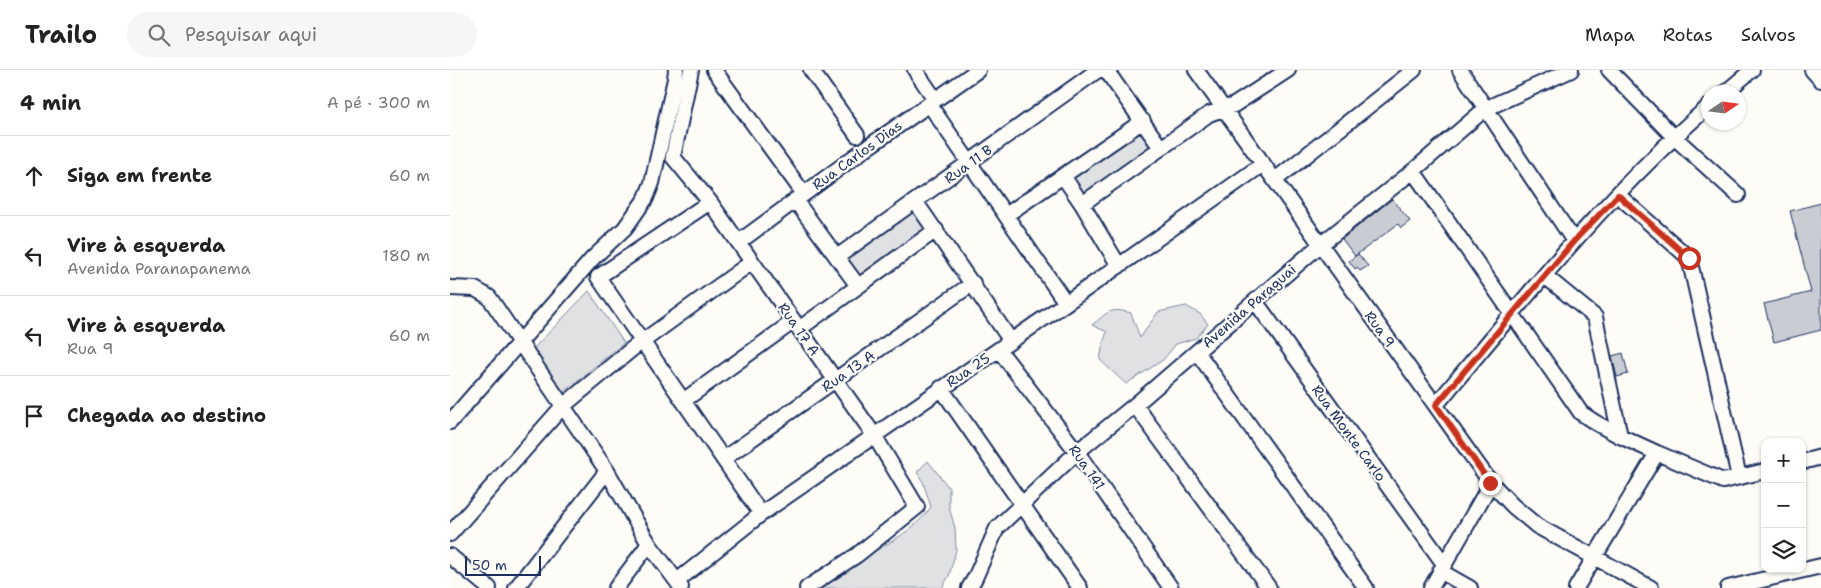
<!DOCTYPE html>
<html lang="pt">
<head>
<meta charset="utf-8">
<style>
	:root { --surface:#fff; --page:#f6f6f6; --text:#222; --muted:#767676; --line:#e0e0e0 }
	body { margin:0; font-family:"Shantell Sans",sans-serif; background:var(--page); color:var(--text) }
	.controls { position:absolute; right:15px; bottom:15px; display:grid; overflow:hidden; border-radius:10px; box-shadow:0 1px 4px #0004 }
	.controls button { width:45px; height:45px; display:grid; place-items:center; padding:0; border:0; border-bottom:1px solid var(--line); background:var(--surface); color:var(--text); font:25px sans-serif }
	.compass { position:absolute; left:1251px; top:15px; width:45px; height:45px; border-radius:50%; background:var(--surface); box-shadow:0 1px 4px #0004; rotate:77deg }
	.scale { position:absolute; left:15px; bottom:12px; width:76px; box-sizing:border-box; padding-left:5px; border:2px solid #1b2f5e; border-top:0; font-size:14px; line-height:18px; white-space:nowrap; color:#1b2f5e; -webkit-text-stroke:4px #fdfcf7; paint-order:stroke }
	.stop { position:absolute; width:15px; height:15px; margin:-11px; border:4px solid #c8321e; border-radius:50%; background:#fff }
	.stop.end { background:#c8321e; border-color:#fff; box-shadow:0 1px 5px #0008 }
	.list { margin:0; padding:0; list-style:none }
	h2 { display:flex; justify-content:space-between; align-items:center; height:65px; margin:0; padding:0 20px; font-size:21px }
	h2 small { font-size:16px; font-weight:400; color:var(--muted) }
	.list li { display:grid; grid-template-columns:32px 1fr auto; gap:15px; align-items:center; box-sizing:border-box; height:80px; padding:0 20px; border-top:1px solid var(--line) }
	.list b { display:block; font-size:19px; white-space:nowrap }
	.list p { margin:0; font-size:16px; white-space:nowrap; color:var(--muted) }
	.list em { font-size:16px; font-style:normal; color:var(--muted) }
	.icon { flex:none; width:28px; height:28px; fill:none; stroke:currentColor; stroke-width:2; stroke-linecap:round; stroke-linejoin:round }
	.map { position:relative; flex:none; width:1371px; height:518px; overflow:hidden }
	header { display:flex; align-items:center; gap:30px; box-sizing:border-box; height:70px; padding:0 25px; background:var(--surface); border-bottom:1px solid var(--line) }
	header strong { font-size:24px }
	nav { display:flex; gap:28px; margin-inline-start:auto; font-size:18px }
	.search { width:350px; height:45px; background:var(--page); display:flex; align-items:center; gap:12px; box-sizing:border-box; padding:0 18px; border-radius:28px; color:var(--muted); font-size:19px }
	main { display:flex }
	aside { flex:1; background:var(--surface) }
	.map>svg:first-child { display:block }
</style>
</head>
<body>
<header>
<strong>Trailo</strong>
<div class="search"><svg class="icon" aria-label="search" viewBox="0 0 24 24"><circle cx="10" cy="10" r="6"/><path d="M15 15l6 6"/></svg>Pesquisar aqui</div>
<nav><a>Mapa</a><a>Rotas</a><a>Salvos</a></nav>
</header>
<main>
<aside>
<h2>4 min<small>A pé · 300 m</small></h2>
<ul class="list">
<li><svg class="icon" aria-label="ahead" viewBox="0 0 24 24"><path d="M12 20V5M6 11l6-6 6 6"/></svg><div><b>Siga em frente</b></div><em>60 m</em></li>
<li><svg class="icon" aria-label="left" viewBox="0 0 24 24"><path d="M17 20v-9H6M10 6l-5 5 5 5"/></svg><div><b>Vire à esquerda</b><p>Avenida Paranapanema</p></div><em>180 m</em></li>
<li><svg class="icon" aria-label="left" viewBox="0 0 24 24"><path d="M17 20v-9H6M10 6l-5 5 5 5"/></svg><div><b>Vire à esquerda</b><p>Rua 9</p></div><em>60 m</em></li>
<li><svg class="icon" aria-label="arrive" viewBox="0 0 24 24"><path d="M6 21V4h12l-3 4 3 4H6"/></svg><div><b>Chegada ao destino</b></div></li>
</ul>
</aside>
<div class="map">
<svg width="1371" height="518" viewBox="0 0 1371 518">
	<rect width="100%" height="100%" fill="#fdfcf7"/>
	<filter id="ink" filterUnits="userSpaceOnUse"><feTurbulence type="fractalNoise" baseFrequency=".02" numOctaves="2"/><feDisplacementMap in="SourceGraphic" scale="10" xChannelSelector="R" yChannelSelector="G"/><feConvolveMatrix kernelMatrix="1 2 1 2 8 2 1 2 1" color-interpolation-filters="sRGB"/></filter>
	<g filter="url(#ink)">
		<!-- green -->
		<path fill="#e0e1e3" stroke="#7e88a0" d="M690,58L704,78L634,127L620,107Z
			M463,140L478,160L409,209L394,188Z
			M139,221L174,273L113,322L81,281Z
			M736,236L750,244L758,254L746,268L726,274L713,290L676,314L650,290L653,273L657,262L642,255C659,242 659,237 681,243L690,268L708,242Z
			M478,391L499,418V437L505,458L506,480L499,506L492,518H366C376,511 387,503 398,496C428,478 460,466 481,437L473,412L467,402Z"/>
		<!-- building -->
		<path fill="#c9ccd3" stroke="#1b2f5e" d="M942,129L960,151L951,158L948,154L905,186L892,169Z
			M1371,133V260L1324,272L1314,234L1361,222L1340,141Z
			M908,184L918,196L910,201L907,197L905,199L899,191Z
			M1173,283L1178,304L1167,307L1162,286Z"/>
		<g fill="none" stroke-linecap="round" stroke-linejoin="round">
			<!-- minor casing -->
			<g stroke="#1b2f5e" stroke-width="18">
				<path id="minor" d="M241,0L223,87L260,132L424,365L467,437L407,485L357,518
					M264,0L354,124
					M361,0L407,65
					M465,0L485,29
					M656,0L711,78
					M746,0L1041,413L1063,436L1087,456L1201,518
					M1010,0L1124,171
					M1159,0L1224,67L1288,125
					M1362,0L1371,10
					M1276,22L1302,0
					M479,34L616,233
					M963,101L1131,343L1146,353L1170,366L1207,383L1273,411L1315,401
					M613,106L632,134L669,196
					M825,110L964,0
					M1168,125L1239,188L1289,407
					M345,130L408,216
					M465,131L561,271
					M260,132L148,207L311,444
					M632,134L759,44L784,35L838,0
					M556,145L693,51
					M289,172L415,79L528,0
					M387,187L648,0
					M1095,206L1145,247L1170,366
					M0,218L25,219L39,227L157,401L199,474L231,517
					M805,231L994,494
					M349,259L486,160
					M549,280L627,382L721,518
					M747,282L916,518
					M491,318L630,518
					M233,331L344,251
					M685,335L819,518
					M986,335C1072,232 1156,125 1258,37
					M0,352L143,188L175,158L196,128L202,113L225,9L226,0
					M273,389L523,213
					M1352,392L1371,387
					M0,464L113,336L182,279L302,192
					M0,486L39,518
					M990,501L1020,518
					M227,511L311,444L616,233L813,94
					M66,518L157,401
					M166,518L199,474
					M519,518L525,508L547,458L627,382L685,335L870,175L963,101L1035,39L1121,0
					M981,518L1041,413
					M1126,518L1207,383
					M1278,518L1371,496"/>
			</g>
			<!-- minor -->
			<use href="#minor" stroke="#fdfcf7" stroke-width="14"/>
		</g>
	</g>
	<g fill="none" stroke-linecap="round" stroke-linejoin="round" filter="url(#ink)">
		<!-- route -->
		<path stroke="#c8321e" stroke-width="6" d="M1040,413L986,335L1124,171L1168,125L1239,188"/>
	</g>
	<g text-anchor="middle" stroke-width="4.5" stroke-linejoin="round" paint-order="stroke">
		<!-- street labels -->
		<g font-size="14" fill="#1b2f5e" stroke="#fdfcf7">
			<text transform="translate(407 85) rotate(-36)" y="5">Rua Carlos Dias</text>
			<text transform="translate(518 94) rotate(-36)" y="5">Rua 11 B</text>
			<text transform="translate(799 236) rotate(-41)" y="5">Avenida Paraguai</text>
			<text transform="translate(349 259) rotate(55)" y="5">Rua 17 A</text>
			<text transform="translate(930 259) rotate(54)" y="5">Rua 9</text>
			<text transform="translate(518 300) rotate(-34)" y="5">Rua 25</text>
			<text transform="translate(398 301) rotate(-35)" y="5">Rua 13 A</text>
			<text transform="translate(899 363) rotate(54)" y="5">Rua Monte Carlo</text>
			<text transform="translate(637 397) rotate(55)" y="5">Rua 141</text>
		</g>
	</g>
</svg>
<div class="controls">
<button>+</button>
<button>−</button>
<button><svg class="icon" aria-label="layers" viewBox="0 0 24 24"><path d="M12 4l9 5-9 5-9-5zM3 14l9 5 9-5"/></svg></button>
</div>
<svg class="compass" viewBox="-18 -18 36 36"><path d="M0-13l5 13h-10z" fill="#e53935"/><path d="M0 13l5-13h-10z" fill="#767676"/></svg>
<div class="scale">50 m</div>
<div class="stop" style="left:1239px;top:188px"></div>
<div class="stop end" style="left:1040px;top:413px"></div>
</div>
</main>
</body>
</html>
